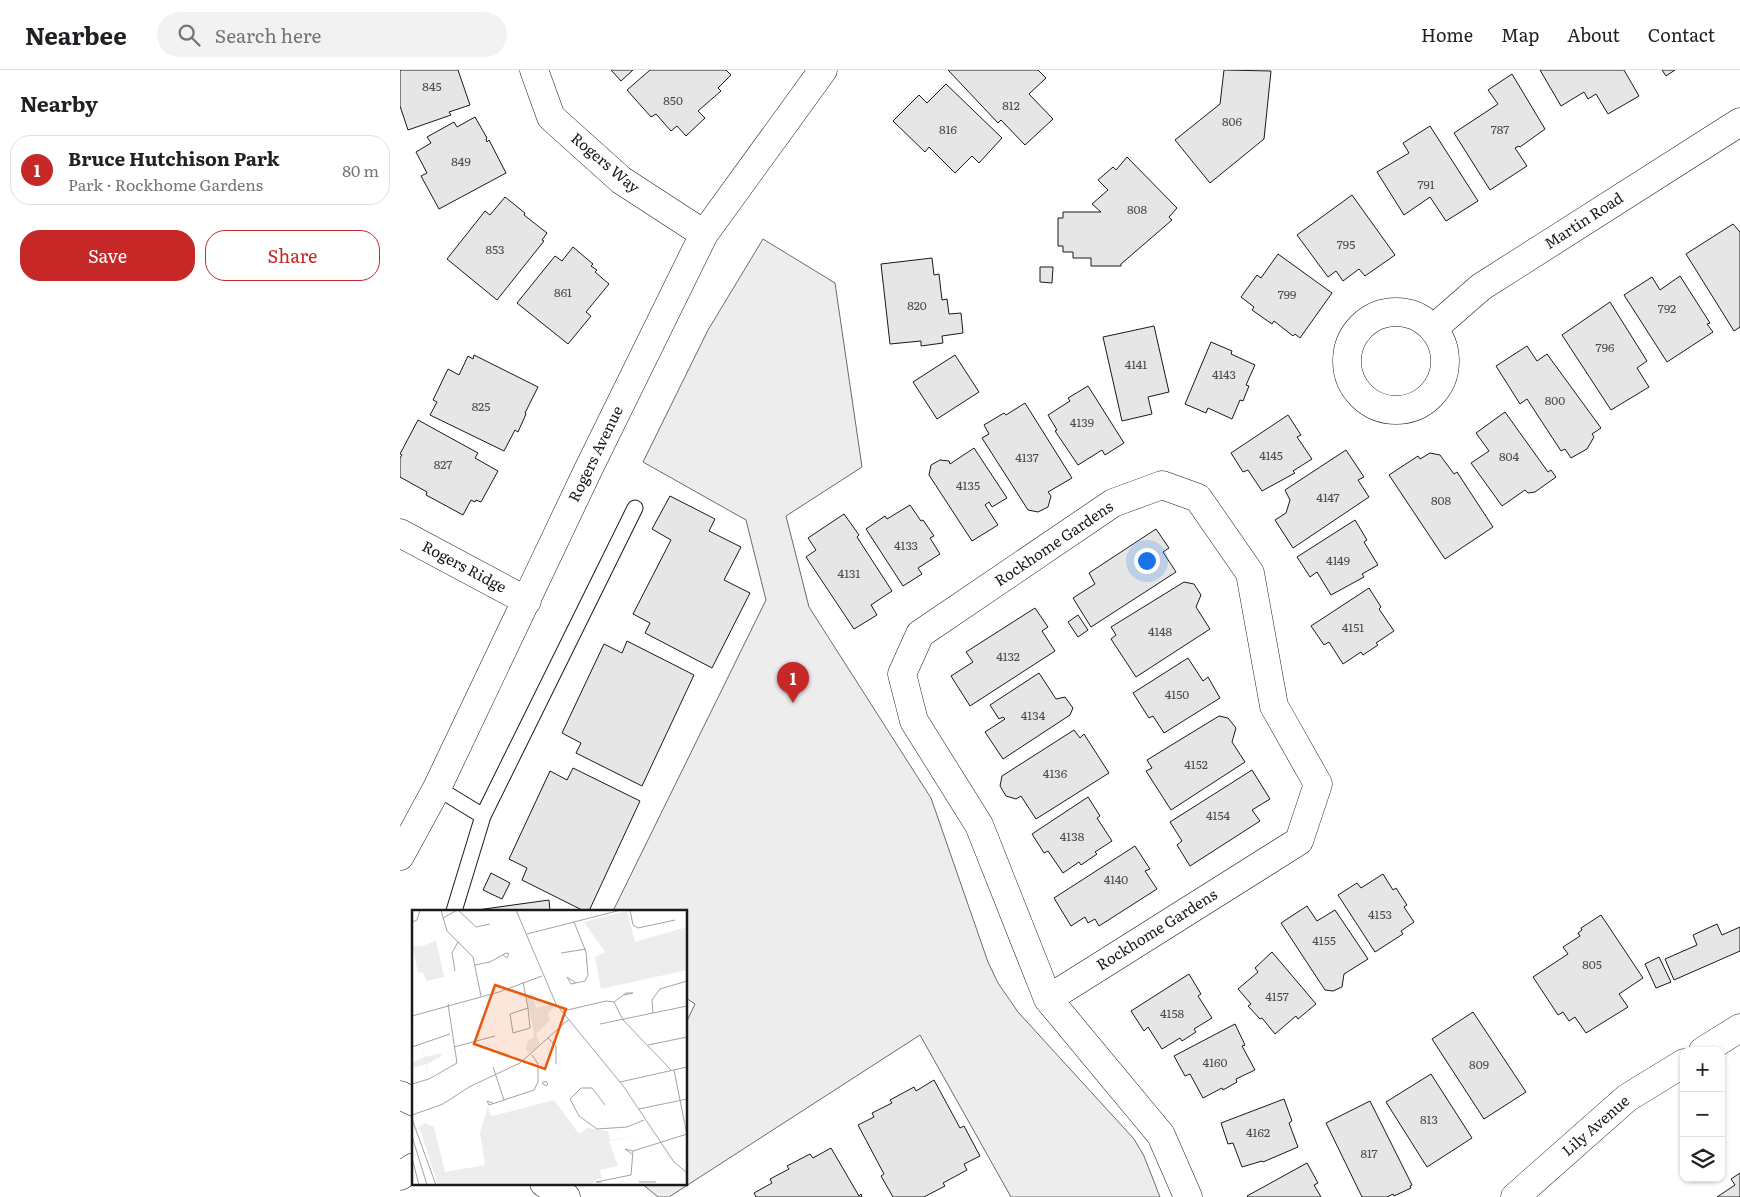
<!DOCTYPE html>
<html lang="en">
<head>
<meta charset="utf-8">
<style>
	:root { --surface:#fff; --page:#f2f2f2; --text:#202124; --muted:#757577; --line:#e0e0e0; --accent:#c62828 }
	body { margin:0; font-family:Literata,serif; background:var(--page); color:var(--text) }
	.controls { position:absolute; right:15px; bottom:15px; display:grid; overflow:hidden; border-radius:10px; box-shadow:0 1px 4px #0004 }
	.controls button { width:45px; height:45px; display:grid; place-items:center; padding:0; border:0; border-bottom:1px solid var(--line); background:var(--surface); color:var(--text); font:25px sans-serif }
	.you { position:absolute; left:746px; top:490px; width:18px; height:18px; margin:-12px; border:4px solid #fff; border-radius:50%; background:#1a73e8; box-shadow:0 0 0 8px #1a73e833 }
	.badge { display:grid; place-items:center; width:32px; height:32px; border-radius:50%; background:var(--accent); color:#fff; font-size:16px; font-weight:700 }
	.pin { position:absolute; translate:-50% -41px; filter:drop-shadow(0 1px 2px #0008) }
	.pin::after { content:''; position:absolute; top:26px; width:18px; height:15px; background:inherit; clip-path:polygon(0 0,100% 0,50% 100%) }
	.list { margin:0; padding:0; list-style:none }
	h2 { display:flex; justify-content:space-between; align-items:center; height:65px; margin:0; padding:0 20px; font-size:21px }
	h2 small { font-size:16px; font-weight:400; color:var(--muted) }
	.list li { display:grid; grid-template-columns:32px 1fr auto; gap:15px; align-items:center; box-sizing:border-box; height:70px; margin:0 10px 10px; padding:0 10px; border:1px solid var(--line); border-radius:20px }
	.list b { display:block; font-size:19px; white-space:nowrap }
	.list p { margin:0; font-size:16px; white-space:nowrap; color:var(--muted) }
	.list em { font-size:16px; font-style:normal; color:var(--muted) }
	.actions { display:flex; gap:10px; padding:15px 20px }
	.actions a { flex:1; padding:11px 0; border:1px solid var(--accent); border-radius:20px; text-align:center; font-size:18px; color:var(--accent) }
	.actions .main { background:var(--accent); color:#fff }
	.icon { flex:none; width:28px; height:28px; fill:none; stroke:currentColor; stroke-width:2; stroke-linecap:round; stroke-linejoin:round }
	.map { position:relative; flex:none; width:1340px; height:1127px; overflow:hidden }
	header { display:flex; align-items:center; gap:30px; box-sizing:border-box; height:70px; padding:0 25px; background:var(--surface); border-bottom:1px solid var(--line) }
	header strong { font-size:24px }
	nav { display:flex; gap:28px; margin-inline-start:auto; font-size:18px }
	.search { width:350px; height:45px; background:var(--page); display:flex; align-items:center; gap:12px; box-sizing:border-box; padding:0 18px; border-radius:28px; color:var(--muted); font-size:19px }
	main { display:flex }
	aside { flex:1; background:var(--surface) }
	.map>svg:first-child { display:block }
</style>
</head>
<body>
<header>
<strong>Nearbee</strong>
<div class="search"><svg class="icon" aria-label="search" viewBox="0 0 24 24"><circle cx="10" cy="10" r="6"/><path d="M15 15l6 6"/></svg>Search here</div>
<nav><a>Home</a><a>Map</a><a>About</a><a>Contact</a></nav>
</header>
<main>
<aside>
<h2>Nearby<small></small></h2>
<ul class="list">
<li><span class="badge">1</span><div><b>Bruce Hutchison Park</b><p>Park · Rockhome Gardens</p></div><em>80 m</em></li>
</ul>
<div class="actions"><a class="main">Save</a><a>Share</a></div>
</aside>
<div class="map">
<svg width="1340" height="1127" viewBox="0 0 1340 1127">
	<rect width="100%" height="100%" fill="#fff"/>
	<!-- built -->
	<path fill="#ededed" stroke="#6a6a6a" d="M363,169L435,213L462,397L386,446L409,537L531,728L588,892L598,913L618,942L734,1069L744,1086L760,1127H611L520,965L269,1127H258L241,1113H286V953L295,934L286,928V841H213L366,530L346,450L243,392L308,260Z"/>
	<!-- building -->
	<path fill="#e6e6e6" stroke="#1a1a1a" d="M0,0H58L70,35L49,42L51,45L8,60L0,36Z
		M211,0H233L221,11Z
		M250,0H326L331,5L318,18L321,21L298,41L305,48L286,66L277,56L271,61L256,44L251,47L227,20Z
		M548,0H638L646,8L629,24L653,49L625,75L601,50L598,53Z
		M824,0L871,1L864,69L810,113L775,70L820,34Z
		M1140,0H1224L1239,26L1208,44L1196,24L1188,29L1184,22L1161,36Z
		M1262,0H1275L1266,6Z
		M1112,4L1145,59L1120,77L1119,76L1115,78L1127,96L1090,120L1054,63L1098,34L1088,20Z
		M546,14L602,68L579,93L572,86L555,103L529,77L525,82L493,51L519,25L527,33Z
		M75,47L87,68L86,69L87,72L89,70L106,103L39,139L21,106L27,103L16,82L31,73L27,67L54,52L57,57Z
		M1030,56L1078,131L1046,151L1030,127L1004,145L977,102L1009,83L1003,73Z
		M727,87L777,138L769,147L772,150L721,194V196H691V188H673V182H663V176H658V148H663V142H701L692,134L708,120L698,110L713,97L716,100Z
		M952,125L995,185L965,206L959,199L943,211L936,201L928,207L897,165Z
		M105,127L125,143L124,145L147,163L142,170L144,171L97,230L47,189L85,141L90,145Z
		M1333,154L1340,162V257L1334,261L1286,184Z
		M173,177L193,194L191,196L197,200L195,202L209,214L186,242L191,246L168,274L117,233L155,186L162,191Z
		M878,184L932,223L900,268L895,264L893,266L874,251L872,254L852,240L854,237L841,227L857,205L861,208Z
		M532,188L534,205L539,204L542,230L547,229L549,244L561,243L563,263L542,266L543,273L521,276V271L490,274L481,194Z
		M640,197H653L652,213L640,212Z
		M1280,206L1310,253L1307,254L1313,262L1267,292L1224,225L1252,207L1260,220Z
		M1210,232L1247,291L1237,298L1249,317L1211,340L1162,265Z
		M754,256L769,322L748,327L752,344L722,351L703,267Z
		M811,272L832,281L831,284L855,295L846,315L849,316L843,331L840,330L832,349L808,338L806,343L785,334Z
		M1127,276L1137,291L1147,284L1201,358L1192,364L1194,367L1187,379L1171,388L1165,379L1161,381L1127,329L1120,334L1096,296Z
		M74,285L138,317L125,343L126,344L118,362L115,360L104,381L30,345L37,332L33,330L48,299L59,305L68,286L73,289Z
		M555,285L579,322L537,349L513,312Z
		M688,316L724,373L705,385L702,380L678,395L655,361L657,360L648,345L670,331L668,328Z
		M625,333L672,408L648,422L651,426L648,437L638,442L628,440L582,368L589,364L584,355L604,343L606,345Z
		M1105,342L1148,402L1151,400L1156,407L1135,422L1128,423L1125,420L1102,436L1071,393L1089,381L1076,363Z
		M888,345L901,365L897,367L912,389L893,401L895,403L862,421L848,400L843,402L831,383Z
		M18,350L78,383L75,388L98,401L81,432L76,430L75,432L71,430L63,445L26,425L27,422L0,407V388L2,385L0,384Z
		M574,378L607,428L592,437L589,432L585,435L598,455L572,471L529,405L531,395L540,390L549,391L550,394Z
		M946,380L964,407L958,410L969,427L893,478L875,450L886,443L890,430L885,420Z
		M1030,383L1040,385L1054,404L1057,402L1093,457L1045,489L989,405L1018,386L1020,389Z
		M270,426L315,449L309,461L341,477L324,510L350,523L312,598L245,563L250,553L233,544L271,470L252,459Z
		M510,435L521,451L523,450L534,466L530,468L540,484L518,498L522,504L503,516L466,459L485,446L487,449Z
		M444,444L459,465L457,467L492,521L471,535L477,545L454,559L406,487L416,480L408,468Z
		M955,450L967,470L964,472L978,495L962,504L964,507L931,525L917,502L910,507L897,487Z
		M756,459L769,478L763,482L776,502L691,557L673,528L695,514L689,503Z
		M784,512L794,514L801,525L796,537L810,559L736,607L711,569L716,565L711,557Z
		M969,518L981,537L979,539L994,561L976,573L978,575L963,585L961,582L943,594L929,572L924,575L911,556Z
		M635,538L648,557L642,561L655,581L570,636L551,606L573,592L566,582Z
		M678,545L688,560L678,567L668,552Z
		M227,571L294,605L242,716L176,683L181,673L162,663L204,574L222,583Z
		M788,588L803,611L808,607L820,628L764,663L753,646L749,648L733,623Z
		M639,603L656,629L665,627L673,638L670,645L603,689L585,662L605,649L603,647L599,649L590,635Z
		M819,646L828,648L836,658L832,672L845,692L771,740L746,701L752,698L747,690Z
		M674,660L680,668L684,664L709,703L636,749L621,726L616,729L606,726L600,716L602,706Z
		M173,698L240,731L189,841H184L122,810L127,798L109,789L150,701L167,710Z
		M852,700L870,729L852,740L860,751L790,796L777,775L782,771L770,752Z
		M688,727L700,746L697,748L712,771L695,782L697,784L681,795L679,792L663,803L648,781L644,783L632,764Z
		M735,776L750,799L745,801L757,819L699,856L695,849L688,853L685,847L671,856L654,828Z
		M91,803L110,813L102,829L83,820Z
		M983,804L993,820L996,818L1007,835L1004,837L1014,852L1001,861L1003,864L975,882L938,825L957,813L961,818Z
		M149,830L150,841H77V840Z
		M907,836L917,851L935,840L968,889L944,904L942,917L933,921L925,920L881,853Z
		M1201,845L1243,908L1219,924L1228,937L1186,963L1175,947L1169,951L1163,942L1158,945L1133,907L1168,884L1163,877L1180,866L1178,863L1182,860L1181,858Z
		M1317,854L1322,865L1340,857V881L1274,910L1265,889L1297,875L1293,865Z
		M872,882L916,934L898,949L896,946L875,964L862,948L860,949L848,936L851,934L838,919L858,902L855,898Z
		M1259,887L1271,912L1256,918L1245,894Z
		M789,904L801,924L798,926L812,948L794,959L796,962L782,971L780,968L762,979L748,957L744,961L731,941Z
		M1073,942L1126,1022L1084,1049L1032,969Z
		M835,954L845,975L842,976L855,1000L836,1009L837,1012L823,1020L822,1018L803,1028L790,1004L785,1006L774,986Z
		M1031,1004L1072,1068L1027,1097L986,1032Z
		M534,1010L560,1058L564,1056L580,1086L564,1094L567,1100L543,1113L545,1116L524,1127H493L481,1106L484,1104L458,1055L474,1047L472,1043L492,1033L490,1030L514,1017L516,1021Z
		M884,1029L892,1051L889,1053L898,1077L863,1092L862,1091L842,1097L833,1073L828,1074L821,1053Z
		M970,1031L1012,1115L1010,1116L1011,1118L994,1126L993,1124L987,1127H962L926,1053Z
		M431,1078L459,1126L461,1124L462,1127H356L354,1123L372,1113L370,1109L389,1099L387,1096L410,1084L413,1088Z
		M907,1093L918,1113L914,1115L921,1127H848L847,1126Z
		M1340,1103V1127H1317L1335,1115L1331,1109Z"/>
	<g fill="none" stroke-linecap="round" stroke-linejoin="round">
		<!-- lane casing -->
		<g stroke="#1a1a1a" stroke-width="17">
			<path id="lane" d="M37,718L83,746
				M54,841L83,746L235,438"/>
		</g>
		<!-- street casing -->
		<g stroke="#1a1a1a" stroke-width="29">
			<path id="street" d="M134,0L151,47L221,110L304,164
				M947 291a49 49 0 1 1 98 0a49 49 0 1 1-98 0Z
				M1034,258L1081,217L1340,52
				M0,463L127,531
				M0,786L37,718L188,400L304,164L423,0
				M648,929L899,771L918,714L874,636L850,503L798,428L762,415L713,433L520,564L502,604L514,651L579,755L648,929L761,1065L788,1127
				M1303,981L1340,958
				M0,1106L14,1097
				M1115,1127L1227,1028L1284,993"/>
		</g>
		<!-- secondary casing -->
		<g stroke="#1a1a1a" stroke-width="29">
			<path id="secondary" d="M0,1025L14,1032
				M144,1113L166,1127"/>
		</g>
		<!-- lane -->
		<use href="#lane" stroke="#fff" stroke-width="15"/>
		<!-- street -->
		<use href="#street" stroke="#fff" stroke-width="28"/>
		<!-- secondary -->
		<use href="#secondary" stroke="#fff" stroke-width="28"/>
	</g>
	<g text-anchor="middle" stroke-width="4" stroke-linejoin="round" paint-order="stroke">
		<!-- number labels -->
		<g font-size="12" fill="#4d4d4d">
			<text x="32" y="21">845</text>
			<text x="273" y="35">850</text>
			<text x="611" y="40">812</text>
			<text x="832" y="56">806</text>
			<text x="548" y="64">816</text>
			<text x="1100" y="64">787</text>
			<text x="61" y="96">849</text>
			<text x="1026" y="119">791</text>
			<text x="737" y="144">808</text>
			<text x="946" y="179">795</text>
			<text x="95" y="184">853</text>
			<text x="163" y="227">861</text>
			<text x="887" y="229">799</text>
			<text x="517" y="240">820</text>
			<text x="1267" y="243">792</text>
			<text x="1205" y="282">796</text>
			<text x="736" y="299">4141</text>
			<text x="824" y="309">4143</text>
			<text x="1155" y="335">800</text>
			<text x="81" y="341">825</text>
			<text x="682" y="357">4139</text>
			<text x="871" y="390">4145</text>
			<text x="1109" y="391">804</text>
			<text x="627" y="392">4137</text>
			<text x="43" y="399">827</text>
			<text x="568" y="420">4135</text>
			<text x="928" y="432">4147</text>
			<text x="1041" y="435">808</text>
			<text x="506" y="480">4133</text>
			<text x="938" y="495">4149</text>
			<text x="449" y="508">4131</text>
			<text x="953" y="562">4151</text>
			<text x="760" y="566">4148</text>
			<text x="608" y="591">4132</text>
			<text x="777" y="629">4150</text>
			<text x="633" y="650">4134</text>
			<text x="796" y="699">4152</text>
			<text x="655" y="708">4136</text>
			<text x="818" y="750">4154</text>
			<text x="672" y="771">4138</text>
			<text x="716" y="814">4140</text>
			<text x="980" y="849">4153</text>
			<text x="924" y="875">4155</text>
			<text x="1192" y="899">805</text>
			<text x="877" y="931">4157</text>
			<text x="772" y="948">4158</text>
			<text x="815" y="997">4160</text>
			<text x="1079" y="999">809</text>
			<text x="1029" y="1054">813</text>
			<text x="858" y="1067">4162</text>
			<text x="969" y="1088">817</text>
		</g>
		<!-- street labels -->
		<g font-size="15" fill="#1a1a1a" stroke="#fff">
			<text transform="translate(205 93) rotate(40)" y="5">Rogers Way</text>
			<text transform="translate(1184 151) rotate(-33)" y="5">Martin Road</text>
			<text transform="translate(196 384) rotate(-64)" y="5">Rogers Avenue</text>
			<text transform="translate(654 474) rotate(-34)" y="5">Rockhome Gardens</text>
			<text transform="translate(64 497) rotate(28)" y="5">Rogers Ridge</text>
			<text transform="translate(757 860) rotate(-32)" y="5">Rockhome Gardens</text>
			<text transform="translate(1196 1056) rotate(-41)" y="5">Lily Avenue</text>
		</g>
	</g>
	<!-- overview -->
	<g transform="translate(12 840)">
		<rect width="275" height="275" fill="#fff"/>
		<path d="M215,1L223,32L275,17V60L189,79L183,47L193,42L172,12ZM24,30L32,67L15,71L10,62L6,63L0,35L11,36ZM121,83L124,98L140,94L142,97L135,104L139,109L124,124L128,134L117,143L114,140L116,130L121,128L122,123L114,84ZM9,135L13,147L29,143L30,146L15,154L17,166L14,154L0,158V153L12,147ZM142,190L167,224L175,218L196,221L198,230L238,224L197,231L206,256L188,260L190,269H185L179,275H26L7,217L13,213L22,217L33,262L73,255L68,223L76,196L78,205L81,206Z" fill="#ededed"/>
		<path fill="none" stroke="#a3a3a3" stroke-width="1" d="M29,0L35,21L61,47L69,86M46,0L64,17L78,14M104,0L144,94L212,177L262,252L275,263M218,0L221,15L226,18L263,10M31,8L45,0M0,12L5,10L8,0M162,12L174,42L176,65L173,71L159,74L155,67L164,73M115,24L209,0M149,43L174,39M63,55L78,52L94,43L97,44L95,48L91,45M43,61L40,43L46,32M111,72L116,98L118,118L101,123L98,104L116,98M202,92L214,83H221L212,85M151,101L194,91L202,92L211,110L260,161M241,103L240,90L248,79L275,71M0,106L87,82L130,66M188,114L275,96M136,128L144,136V154M236,135L275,127M0,137L38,124M42,137L83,126M81,157L92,190M262,160L275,225M134,171L136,174L134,176L130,173ZM208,172L275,157M0,174L17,169L45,153L36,94M81,193L75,191L77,195L122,180L126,172V154L120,145M193,195L180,178H169L158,189L167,206L185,219L215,217L232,210M227,199L275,189M0,205L31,194L57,177L108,153L157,109M0,209L24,275M0,226L15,275M220,244L213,239L221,241M0,248L7,275M189,272H184L219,265L221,241L275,224M227,272H244"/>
		<path fill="#e8590c" fill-opacity="0.15" stroke="#e8590c" stroke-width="2.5" d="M83,75L154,99L133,159L62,134Z"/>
		<rect width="275" height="275" fill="none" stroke="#1a1a1a" stroke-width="2.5"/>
	</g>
</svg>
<div class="controls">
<button>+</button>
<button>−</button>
<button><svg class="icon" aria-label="layers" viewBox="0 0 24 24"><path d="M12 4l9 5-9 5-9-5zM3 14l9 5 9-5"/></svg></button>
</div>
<div class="you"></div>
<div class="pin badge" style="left:393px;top:633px">1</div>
</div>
</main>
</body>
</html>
